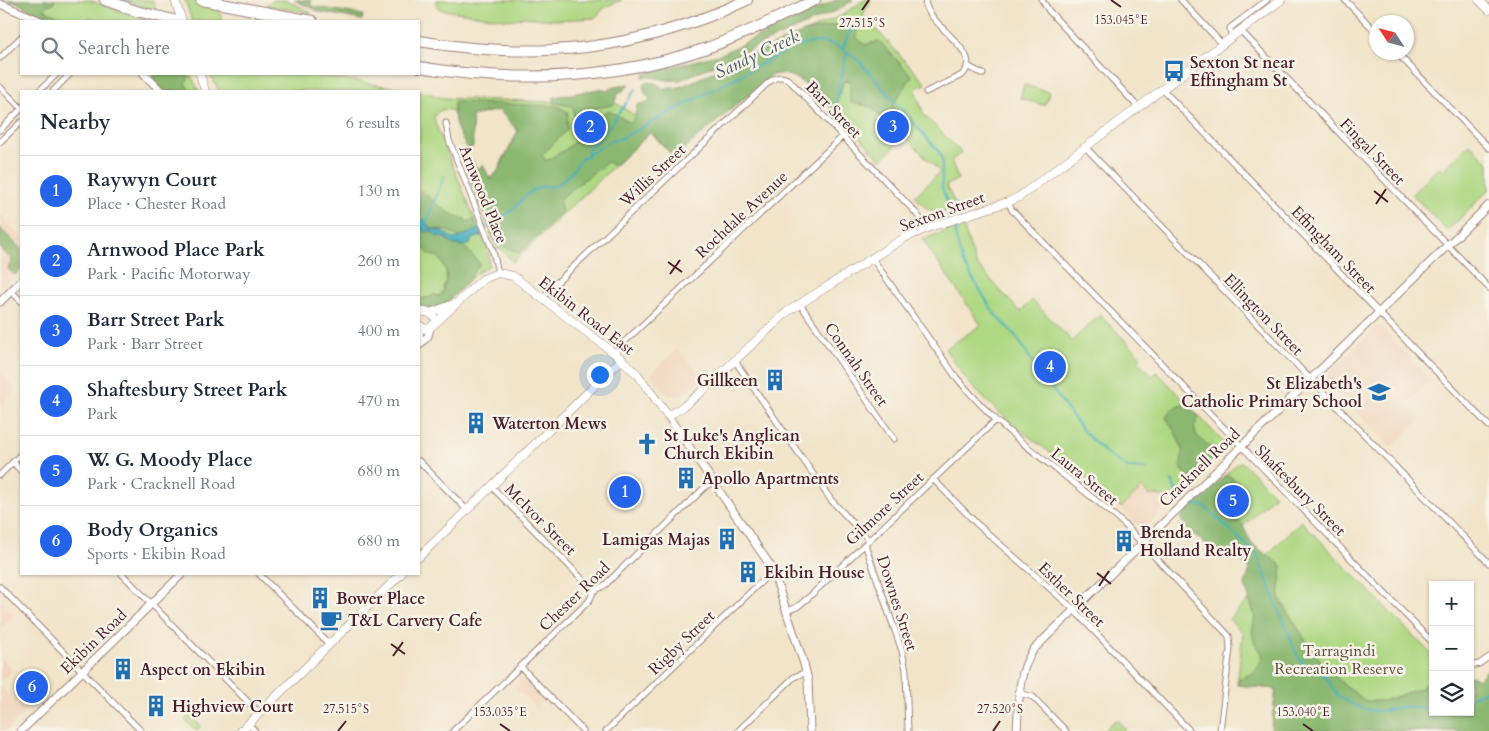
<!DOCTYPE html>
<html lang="en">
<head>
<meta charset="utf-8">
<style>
	:root { --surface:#fff; --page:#f2f2f3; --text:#1f2937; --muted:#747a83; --line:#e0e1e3; --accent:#2563eb }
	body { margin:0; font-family:Cardo,serif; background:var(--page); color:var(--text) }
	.controls { position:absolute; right:15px; bottom:15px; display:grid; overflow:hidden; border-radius:0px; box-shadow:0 1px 4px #0004 }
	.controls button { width:45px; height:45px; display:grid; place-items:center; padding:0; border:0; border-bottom:1px solid var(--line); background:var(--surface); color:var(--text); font:25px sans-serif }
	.compass { position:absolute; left:1369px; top:15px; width:45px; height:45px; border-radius:50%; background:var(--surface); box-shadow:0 1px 4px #0004; rotate:306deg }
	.you { position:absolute; left:599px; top:374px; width:18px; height:18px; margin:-12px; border:4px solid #fff; border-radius:50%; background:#1a73e8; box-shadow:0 0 0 8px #1a73e833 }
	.badge { display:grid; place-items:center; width:32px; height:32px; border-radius:50%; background:var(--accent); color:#fff; font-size:16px; font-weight:700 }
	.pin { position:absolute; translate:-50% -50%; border:2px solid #fff; box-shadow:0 1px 5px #0006 }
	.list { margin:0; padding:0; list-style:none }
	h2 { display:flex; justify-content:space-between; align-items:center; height:65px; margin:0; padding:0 20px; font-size:21px }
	h2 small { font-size:16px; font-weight:400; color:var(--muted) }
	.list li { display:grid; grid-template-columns:32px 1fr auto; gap:15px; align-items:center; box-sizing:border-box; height:70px; padding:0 20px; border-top:1px solid var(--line) }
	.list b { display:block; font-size:19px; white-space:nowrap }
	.list p { margin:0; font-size:16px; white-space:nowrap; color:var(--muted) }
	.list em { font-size:16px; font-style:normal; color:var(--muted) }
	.icon { flex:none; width:28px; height:28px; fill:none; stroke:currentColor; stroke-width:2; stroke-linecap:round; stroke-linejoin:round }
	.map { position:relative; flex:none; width:1489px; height:731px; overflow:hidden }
	.search { position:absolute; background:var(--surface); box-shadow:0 1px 4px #0004; left:20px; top:20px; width:400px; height:55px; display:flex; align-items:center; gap:12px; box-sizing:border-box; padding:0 18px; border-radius:0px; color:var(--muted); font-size:19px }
	.panel { position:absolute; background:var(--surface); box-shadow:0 1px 4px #0004; left:20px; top:90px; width:400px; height:485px; border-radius:0px }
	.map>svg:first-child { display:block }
</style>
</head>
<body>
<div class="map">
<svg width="1489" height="731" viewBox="0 0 1489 731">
	<rect width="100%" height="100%" fill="#f7f3e8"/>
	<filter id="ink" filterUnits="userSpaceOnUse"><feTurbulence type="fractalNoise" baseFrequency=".02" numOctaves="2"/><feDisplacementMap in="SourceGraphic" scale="10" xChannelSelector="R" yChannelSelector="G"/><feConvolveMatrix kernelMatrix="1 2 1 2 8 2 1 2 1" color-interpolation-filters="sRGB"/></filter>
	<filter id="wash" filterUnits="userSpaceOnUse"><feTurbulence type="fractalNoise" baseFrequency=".0096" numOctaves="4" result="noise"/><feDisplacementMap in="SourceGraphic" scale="20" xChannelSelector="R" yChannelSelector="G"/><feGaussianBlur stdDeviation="1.12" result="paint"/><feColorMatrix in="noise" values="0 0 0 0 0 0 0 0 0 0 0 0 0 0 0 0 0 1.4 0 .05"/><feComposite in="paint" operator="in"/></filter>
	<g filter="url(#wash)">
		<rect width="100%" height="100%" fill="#f1e4c9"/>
		<!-- built -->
		<path fill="#f1d5bd" d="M0,214L21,236V269L0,290Z
			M1376,327H1381L1431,380L1407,404L1421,418L1391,448L1327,380V375Z
			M677,349L704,378L684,393L677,396L669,395L664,391L650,375Z
			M0,373L16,389L0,406Z
			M1142,488L1156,495L1173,500L1142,530L1121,508Z
			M0,600L14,615L0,629Z
			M0,657L12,670L0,682Z
			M521,679H526L545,699L536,708L514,686Z
			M0,685L25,712L6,731H0Z"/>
		<!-- green -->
		<path fill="#afd883" stroke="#7c7c57" d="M53,0H89L119,11L154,21H103L90,17L88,20L89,21H70L43,9L47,5L51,4Z
			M121,0H153L156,10Z
			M185,0H216L222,21H192Z
			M273,0H287L312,13L267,6V4L270,3Z
			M436,0H622L605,7L595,18L556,20L523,17L510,20L443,10L438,8Z
			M864,0H871L863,15L926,84L917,87C914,97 922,104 923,114L962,153L951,160L958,179L946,185L956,206L939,215L925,207L915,196L940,172L905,136L881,160C861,139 812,81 787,73C781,72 777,73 772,75L674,157L650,132L513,262L501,249H498L480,205L476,191L498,171L505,155L532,132L512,110L469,109L454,115L451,110C442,109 438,110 434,117L435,123L489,253V266L475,274L455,294L419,305V91H219L210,74H311L428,93L442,98L582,103L608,98L634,115L657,97L841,16Z
			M188,74H190L199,91H189L185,83L188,80Z
			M1024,85L1049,92L1046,103L1043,105L1020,98Z
			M1470,144L1489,163V190L1447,231L1412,194L1439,167L1443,170Z
			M963,226L976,264L1020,312L1032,300L1072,341L1100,315L1142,357L1138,361L1152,376L1157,372L1227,446L1173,500L1156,495H1149L1142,488L1121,508C1074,464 1015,434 972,386C962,375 954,361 945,349L981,325L922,239Z
			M1239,462H1242L1275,495L1227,542L1192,507Z
			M1301,521L1433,656V712H1470V676L1489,731H1271L1276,689L1237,685L1243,633L1229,619L1266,583L1253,569Z
			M190,715L201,726L196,731L185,720Z
			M1116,719L1126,730L1125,731H1104Z"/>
		<!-- forest -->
		<path fill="#8bb871" stroke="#6a6c4e" d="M5,0H54V3L47,5L43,9L63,18V21C61,21 57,22 55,21C50,20 18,4 16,2H10Z
			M294,0H311V6L363,15L362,20L320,12Z
			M836,0H853L838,10L680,80C665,82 658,76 643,77L644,74L721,54Z
			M846,23L857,26V38L865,45L879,41L912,76L893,105L902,117L897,126L885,122L872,107L850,102V80L844,81L834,111C819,96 795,68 772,75L674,157L651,132L614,166L607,162L559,199L562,212L519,253L495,243L464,164L472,160L477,169L483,165L490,179L498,171L518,131L499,110L472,116L473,147L468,149C457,132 453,122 454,102L557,106L568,112L567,130L542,155L546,161L565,150L581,136L593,121L608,110L631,123L635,117L637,105L648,102L650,99L645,93L643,85L646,82L655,83L664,89L680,87L804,32Z
			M153,74H188V80L185,83L189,91H163L158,83L154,82Z
			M629,84L624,90L618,94L613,105L595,108L580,120L575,117L572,106L554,103V97L599,89L607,91L611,88Z
			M422,191C433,201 450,217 465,219L467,222L475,219L479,229L461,238L448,231L429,228L425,220H419V193Z
			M0,228L21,249V269L15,275L8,269L12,260L0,248Z
			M419,228L431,231L436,236H442L452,244L464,246L480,264L471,275V278L445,305C439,305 433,311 426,309C424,308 421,306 419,305V299L431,297L434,294L437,296L441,295L444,290L443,287C450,277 445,267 439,257L430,255L425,249H419Z
			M1186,403L1199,417L1194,427L1197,436L1219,454L1193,480L1180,468L1183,450L1174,430L1166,418L1171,410Z
			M1230,476L1238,483L1226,508L1242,524L1251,543L1282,566L1279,597L1304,638L1321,661L1345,686L1366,701H1383L1421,688L1433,678V712H1470V676L1479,679L1489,668V731H1271L1276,689L1237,685L1238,679C1254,674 1258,671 1263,655L1254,642L1252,631L1255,617L1245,585L1250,569L1236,557L1224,558L1187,529L1180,518L1223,477Z"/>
		<!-- water -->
		<path fill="#42afbf" stroke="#466775" d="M423,219L426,221L429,228L441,231L455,239L479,229L482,236L472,239L470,245L461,246L452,244L446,238L436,236L431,231L426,232L419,228V220Z"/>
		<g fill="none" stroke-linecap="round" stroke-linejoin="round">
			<!-- stream -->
			<path stroke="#42afbf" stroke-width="2" d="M843,48L853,24
				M629,99L636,89
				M836,114L838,93L847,51
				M588,155L610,141L622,138L792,48C822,37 836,41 860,62L939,152L942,159V188L949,208
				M426,223L444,176
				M956,229L955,234L962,261L994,313L1015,335L1038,370L1084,432L1106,453L1128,468L1147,469
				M479,232C487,226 497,221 506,215C523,202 529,183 554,187L570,174L582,158L588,155V150L592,145L597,142L604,133L627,102
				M1172,481L1177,493
				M1192,504L1204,506L1213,514L1257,555L1297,655C1304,667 1310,666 1321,673C1330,678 1331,691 1340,697C1353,706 1367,712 1383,711C1389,710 1396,708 1402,707C1412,706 1422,709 1433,707
				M1470,698L1489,690"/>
		</g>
	</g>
	<g filter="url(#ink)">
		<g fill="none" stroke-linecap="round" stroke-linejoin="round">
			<!-- minor casing -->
			<g stroke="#9e827a" stroke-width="7">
				<path id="minor" d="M925,0C925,24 983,51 964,73C960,78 933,88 926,92
					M1042,0L1049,11L1138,107
					M1181,0L1222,44
					M1345,0L1376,32
					M1240,30L1489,288
					M1231,37L1230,28L1267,0
					M1396,52L1489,148
					M0,58L21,37
					M967,66L983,74
					M0,87L21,108
					M1162,89L1489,426
					M39,91L57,74
					M53,91L70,74
					M446,123L449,140L493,251L498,273
					M0,130L21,109
					M0,142L21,122
					M1085,147L1489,563
					M1008,202L1012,210L1433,643
					M872,258L956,377C971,395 987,412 1004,427C1043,462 1087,490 1125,525L1229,636L1230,648L1220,731
					M11,291L21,301
					M543,298L551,288L769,82C777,76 784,75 791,82L916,213L927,228
					M800,304L894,439
					M615,353L620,346L843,136
					M735,361L831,500L869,540
					M419,461L467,510
					M13,462L21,471
					M0,475L21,454
					M933,479L977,524L1070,606L1190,731
					M491,486L594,591
					M865,544L902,651L906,670L908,731
					M122,574L259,713
					M259,574L329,644
					M0,587L141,731
					M787,611L797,607L808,598L996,420
					M520,666L583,731
					M1470,666L1479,664L1489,657
					M1020,693L1033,697L1066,731
					M248,724L255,731
					M453,731L589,601L594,591L605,585L704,488L713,481
					M606,731L765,578L775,573
					M738,731L794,677L806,672"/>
			</g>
			<!-- tertiary casing -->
			<g stroke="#9e827a" stroke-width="9">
				<path id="tertiary" d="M0,4L41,21
					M144,74L161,91
					M0,302L21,281
					M419,340L420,327
					M419,345L428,336L430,328
					M668,416L772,568L804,664L808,680L810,731
					M21,731L182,574
					M1017,731C1019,703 1017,672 1034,649L1489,205"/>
			</g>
			<!-- secondary casing -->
			<g stroke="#9e827a" stroke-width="9">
				<path id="secondary" d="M175,0L182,21
					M1479,0L1489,10
					M200,74L205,91
					M419,311L430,313L433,316
					M430,313L454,304
					M419,325L425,329L430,328L483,279L498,273L513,276L618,356L638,375L668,416L684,406L700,393L787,312L904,238L927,228L1008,202L1019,197L1281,0
					M419,557L622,359
					M241,731L401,574"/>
			</g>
			<!-- motorway casing -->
			<g stroke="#9e827a" stroke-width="12">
				<path id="motorway" d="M105,0L136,11L178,21
					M201,0L312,21
					M419,41C537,61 638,51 747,0
					M419,67C514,83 611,80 704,49C742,36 779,17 815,0"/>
			</g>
			<!-- minor -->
			<use href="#minor" stroke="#fff" stroke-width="5"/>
			<!-- tertiary -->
			<use href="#tertiary" stroke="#fff" stroke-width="7"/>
			<!-- secondary -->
			<use href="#secondary" stroke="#fff" stroke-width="8"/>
			<!-- motorway -->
			<use href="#motorway" stroke="#fff" stroke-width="10"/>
		</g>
	</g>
	<!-- ticks -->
	<path fill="none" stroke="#4a1f2b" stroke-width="2" d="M1111,0L1121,7M862,10L869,0M1374,191L1388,202M1376,204L1386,189M668,262L682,272M670,274L680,260M1097,573L1111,584M1099,586L1109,571M391,644L405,654M393,656L403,642M500,724L510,731M1303,724L1313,731M338,731L346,721M993,731L1000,721"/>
	<!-- icons -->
	<defs>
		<g id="bus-bare" transform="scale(1.725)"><path d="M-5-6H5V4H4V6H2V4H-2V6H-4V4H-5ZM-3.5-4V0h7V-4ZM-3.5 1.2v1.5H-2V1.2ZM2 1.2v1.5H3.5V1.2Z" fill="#1f6fb2" stroke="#f7f3e8" stroke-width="2.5" paint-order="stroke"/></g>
		<g id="building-bare" transform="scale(1.725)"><path d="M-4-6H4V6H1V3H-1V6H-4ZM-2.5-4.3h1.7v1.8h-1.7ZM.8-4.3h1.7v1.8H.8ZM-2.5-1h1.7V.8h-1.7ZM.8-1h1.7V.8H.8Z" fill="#1f6fb2" stroke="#f7f3e8" stroke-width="2.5" paint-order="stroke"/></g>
		<g id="school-bare" transform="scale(1.725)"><path d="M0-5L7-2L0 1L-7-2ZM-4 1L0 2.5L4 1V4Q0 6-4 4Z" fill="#1f6fb2" stroke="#f7f3e8" stroke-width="2.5" paint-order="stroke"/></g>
		<g id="church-bare" transform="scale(1.725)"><path d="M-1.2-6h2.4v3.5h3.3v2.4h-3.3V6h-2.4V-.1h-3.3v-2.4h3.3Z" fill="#1f6fb2" stroke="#f7f3e8" stroke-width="2.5" paint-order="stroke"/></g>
		<g id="cafe-bare" transform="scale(1.725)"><path d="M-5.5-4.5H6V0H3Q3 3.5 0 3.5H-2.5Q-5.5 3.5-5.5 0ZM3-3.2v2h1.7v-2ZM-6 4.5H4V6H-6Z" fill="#1f6fb2" stroke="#f7f3e8" stroke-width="2.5" paint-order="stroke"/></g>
	</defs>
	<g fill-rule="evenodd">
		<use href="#bus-bare" x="1174" y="71"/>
		<use href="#building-bare" x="775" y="380"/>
		<use href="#school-bare" x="1379" y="392"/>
		<use href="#building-bare" x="476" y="423"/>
		<use href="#church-bare" x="647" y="444"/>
		<use href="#building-bare" x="686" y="478"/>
		<use href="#building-bare" x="727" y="539"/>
		<use href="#building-bare" x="1124" y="541"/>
		<use href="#building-bare" x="748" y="572"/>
		<use href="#building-bare" x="320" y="598"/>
		<use href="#cafe-bare" x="331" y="620"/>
		<use href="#building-bare" x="123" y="669"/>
		<use href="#building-bare" x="156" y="706"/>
	</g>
	<g text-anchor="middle" stroke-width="5" stroke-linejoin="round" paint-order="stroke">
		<!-- poi labels -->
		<g font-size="16" font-weight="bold" fill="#4a1f2b" stroke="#f7f3e8" text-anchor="start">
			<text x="1190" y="68">Sexton St near<tspan x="1190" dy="18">Effingham St</tspan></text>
			<text x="758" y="386" text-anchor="end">Gillkeen</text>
			<text x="1362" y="389" text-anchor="end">St Elizabeth's<tspan x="1362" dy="18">Catholic Primary School</tspan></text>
			<text x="492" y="429">Waterton Mews</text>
			<text x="664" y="441">St Luke's Anglican<tspan x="664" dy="18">Church Ekibin</tspan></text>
			<text x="702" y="484">Apollo Apartments</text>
			<text x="1140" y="538">Brenda<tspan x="1140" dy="18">Holland Realty</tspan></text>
			<text x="710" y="545" text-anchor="end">Lamigas Majas</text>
			<text x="764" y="578">Ekibin House</text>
			<text x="336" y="604">Bower Place</text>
			<text x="348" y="626">T&amp;L Carvery Cafe</text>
			<text x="140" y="675">Aspect on Ekibin</text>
			<text x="172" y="712">Highview Court</text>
		</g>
		<!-- street labels -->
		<g font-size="16" fill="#4a1f2b" stroke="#f7f3e8">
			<text transform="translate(834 109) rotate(46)" y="6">Barr Street</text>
			<text transform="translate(1373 151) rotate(46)" y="6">Fingal Street</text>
			<text transform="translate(652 175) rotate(-43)" y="6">Willis Street</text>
			<text transform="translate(484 194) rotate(68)" y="6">Arnwood Place</text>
			<text transform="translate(942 211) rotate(-20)" y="6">Sexton Street</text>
			<text transform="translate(741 214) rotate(-43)" y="6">Rochdale Avenue</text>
			<text transform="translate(1334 249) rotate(46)" y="6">Effingham Street</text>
			<text transform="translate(1264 314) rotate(46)" y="6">Ellington Street</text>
			<text transform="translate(587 315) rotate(38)" y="6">Ekibin Road East</text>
			<text transform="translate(857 364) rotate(55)" y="6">Connah Street</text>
			<text transform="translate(1199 467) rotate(-44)" y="6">Cracknell Road</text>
			<text transform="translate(1085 476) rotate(39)" y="6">Laura Street</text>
			<text transform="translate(1301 490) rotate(45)" y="6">Shaftesbury Street</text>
			<text transform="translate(884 508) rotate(-43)" y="6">Gilmore Street</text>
			<text transform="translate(541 519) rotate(45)" y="6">McIvor Street</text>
			<text transform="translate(1072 594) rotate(44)" y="6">Esther Street</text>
			<text transform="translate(574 596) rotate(-44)" y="6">Chester Road</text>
			<text transform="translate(898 603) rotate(72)" y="6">Downes Street</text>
			<text transform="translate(93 641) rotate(-44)" y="6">Ekibin Road</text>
			<text transform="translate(681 642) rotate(-44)" y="6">Rigby Street</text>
		</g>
		<!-- park labels -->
		<g font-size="16" fill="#634d41" stroke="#f7f3e8">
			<text x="1339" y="656">Tarragindi<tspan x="1339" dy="18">Recreation Reserve</tspan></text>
		</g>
		<!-- water labels -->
		<g font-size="18" font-style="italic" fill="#475966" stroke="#f7f3e8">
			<text transform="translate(757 54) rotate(-25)" y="6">Sandy Creek</text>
		</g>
	</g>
	<g font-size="12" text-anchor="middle" fill="#4a1f2b" stroke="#f7f3e8" stroke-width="5" stroke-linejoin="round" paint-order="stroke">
		<text x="1121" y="24">153.045°E</text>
		<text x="862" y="27">27.515°S</text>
		<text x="346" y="713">27.515°S</text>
		<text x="1000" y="713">27.520°S</text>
		<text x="500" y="716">153.035°E</text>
		<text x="1303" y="716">153.040°E</text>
	</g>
</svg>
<div class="controls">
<button>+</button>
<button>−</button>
<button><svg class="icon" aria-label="layers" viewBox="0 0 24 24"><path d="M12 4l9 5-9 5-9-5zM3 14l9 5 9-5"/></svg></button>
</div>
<svg class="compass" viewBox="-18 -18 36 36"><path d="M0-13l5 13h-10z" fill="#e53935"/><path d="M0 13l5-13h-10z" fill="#747a83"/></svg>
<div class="you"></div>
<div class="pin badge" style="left:625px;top:492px">1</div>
<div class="pin badge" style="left:590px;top:127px">2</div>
<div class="pin badge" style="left:893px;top:127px">3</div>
<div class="pin badge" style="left:1050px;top:367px">4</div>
<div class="pin badge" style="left:1233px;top:501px">5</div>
<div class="pin badge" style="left:32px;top:687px">6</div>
<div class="search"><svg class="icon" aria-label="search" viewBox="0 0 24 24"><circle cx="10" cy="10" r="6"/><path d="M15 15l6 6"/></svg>Search here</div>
<section class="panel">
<h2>Nearby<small>6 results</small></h2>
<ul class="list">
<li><span class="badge">1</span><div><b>Raywyn Court</b><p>Place · Chester Road</p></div><em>130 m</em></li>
<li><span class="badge">2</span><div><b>Arnwood Place Park</b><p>Park · Pacific Motorway</p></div><em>260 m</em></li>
<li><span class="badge">3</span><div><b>Barr Street Park</b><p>Park · Barr Street</p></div><em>400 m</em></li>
<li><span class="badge">4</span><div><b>Shaftesbury Street Park</b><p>Park</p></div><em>470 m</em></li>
<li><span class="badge">5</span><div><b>W. G. Moody Place</b><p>Park · Cracknell Road</p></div><em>680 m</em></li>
<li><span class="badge">6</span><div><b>Body Organics</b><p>Sports · Ekibin Road</p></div><em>680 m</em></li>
</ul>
</section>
</div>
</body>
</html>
